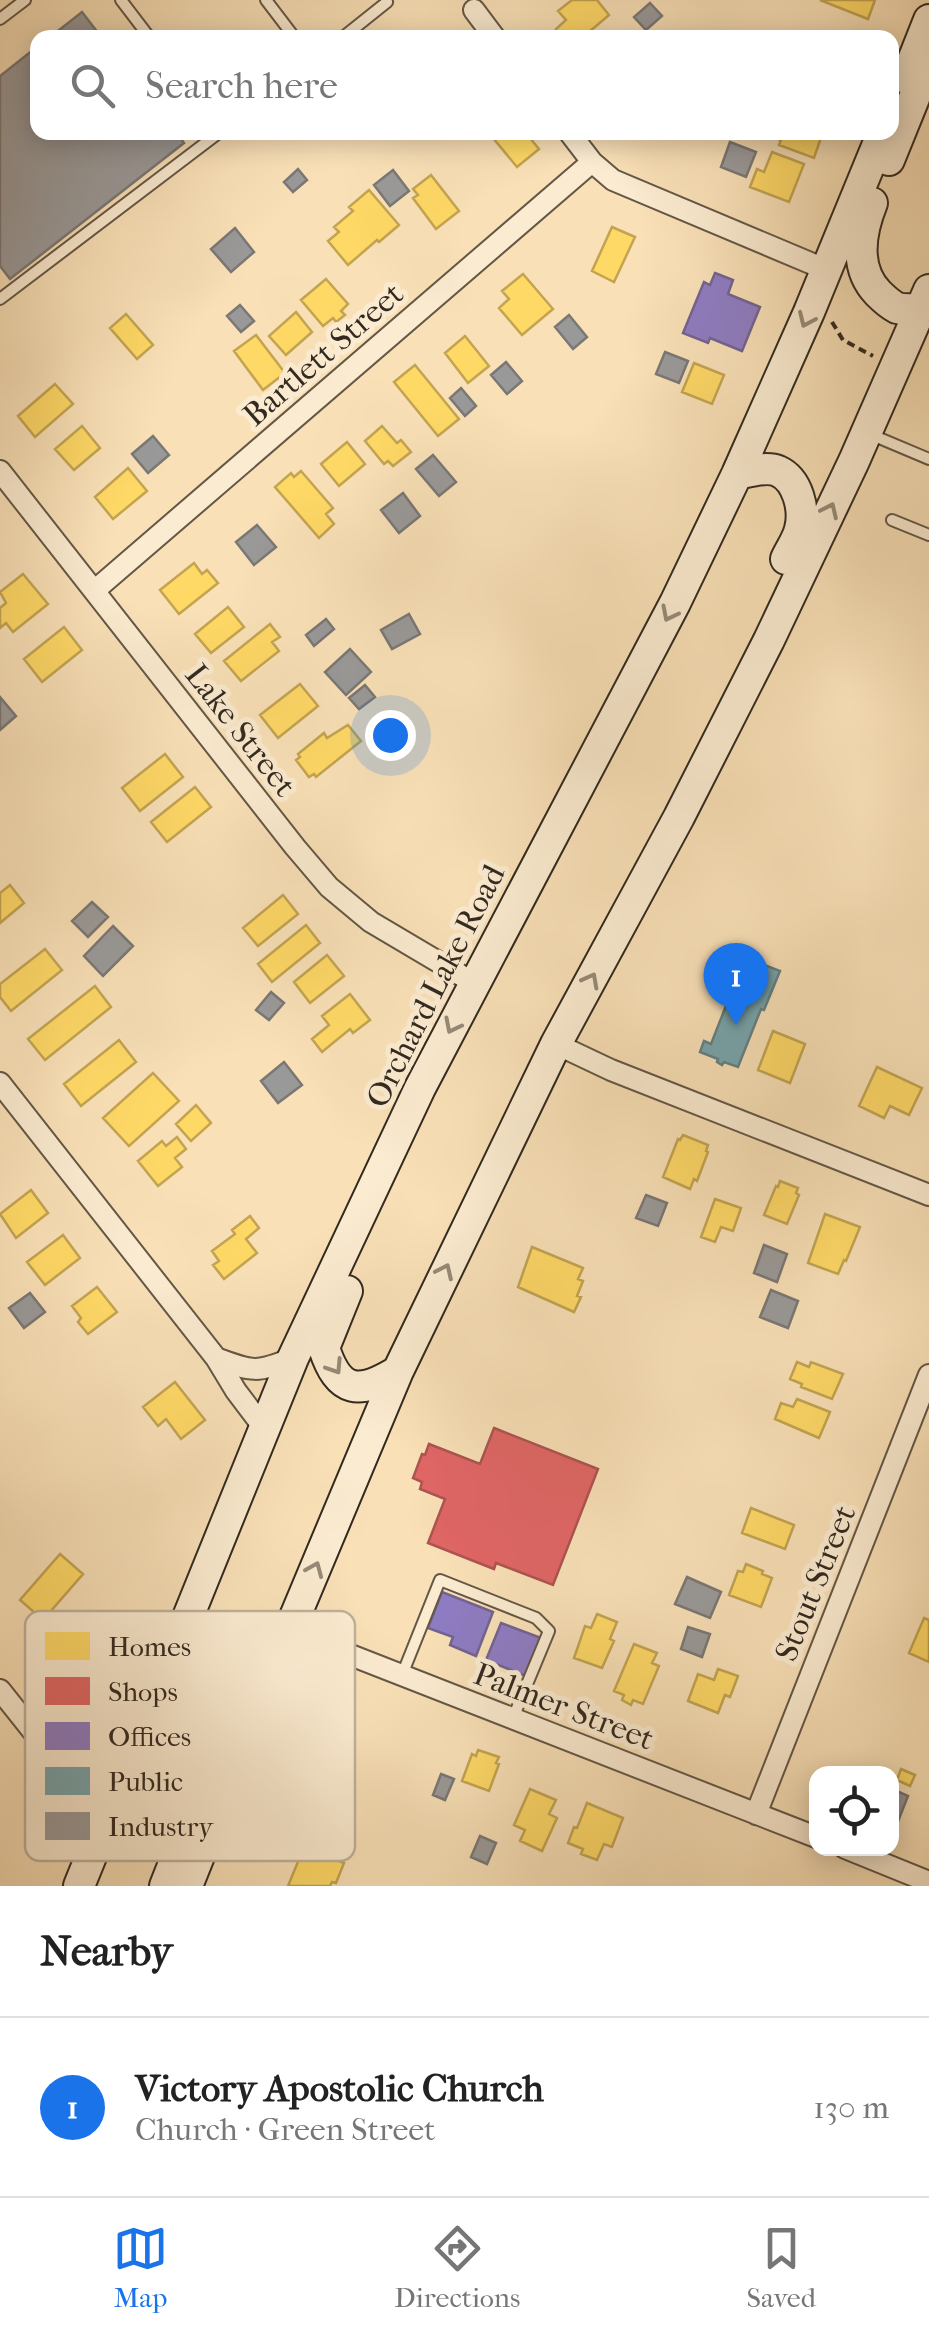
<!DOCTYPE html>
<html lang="en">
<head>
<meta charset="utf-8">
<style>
	:root { --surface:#fff; --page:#f2f2f2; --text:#222; --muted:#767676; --line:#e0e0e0; --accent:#1a73e8 }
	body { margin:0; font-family:"IM FELL French Canon",serif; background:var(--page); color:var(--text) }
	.controls { position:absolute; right:30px; bottom:30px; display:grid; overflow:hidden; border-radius:20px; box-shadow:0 5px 25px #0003 }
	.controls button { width:90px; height:90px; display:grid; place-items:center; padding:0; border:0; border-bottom:2px solid var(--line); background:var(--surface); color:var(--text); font:50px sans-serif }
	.you { position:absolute; left:390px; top:735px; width:35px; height:35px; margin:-25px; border:8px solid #fff; border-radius:50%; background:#1a73e8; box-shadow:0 0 0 15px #1a73e833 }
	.badge { display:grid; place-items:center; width:65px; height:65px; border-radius:50%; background:var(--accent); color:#fff; font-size:32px; font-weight:700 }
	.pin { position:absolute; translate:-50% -82px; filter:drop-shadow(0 2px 5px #0008) }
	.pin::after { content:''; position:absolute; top:52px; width:35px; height:30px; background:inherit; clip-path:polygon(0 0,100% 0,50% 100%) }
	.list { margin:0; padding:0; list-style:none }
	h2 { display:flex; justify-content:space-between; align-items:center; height:130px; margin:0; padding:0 40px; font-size:42px }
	h2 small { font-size:32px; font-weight:400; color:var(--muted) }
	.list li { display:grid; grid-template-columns:65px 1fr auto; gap:30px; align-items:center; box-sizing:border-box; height:180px; padding:0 40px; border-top:2px solid var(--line) }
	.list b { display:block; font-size:38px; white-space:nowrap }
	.list p { margin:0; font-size:32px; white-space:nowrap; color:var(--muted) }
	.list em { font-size:32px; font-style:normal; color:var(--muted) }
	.icon { flex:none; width:55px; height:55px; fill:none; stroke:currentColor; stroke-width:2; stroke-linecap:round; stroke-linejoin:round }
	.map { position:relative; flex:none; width:929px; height:1886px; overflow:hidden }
	.search { position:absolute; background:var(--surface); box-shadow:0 5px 25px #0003; left:30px; right:30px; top:30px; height:110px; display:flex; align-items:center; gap:25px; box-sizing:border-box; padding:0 35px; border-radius:20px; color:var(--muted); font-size:38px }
	.sheet { height:310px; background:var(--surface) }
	nav { display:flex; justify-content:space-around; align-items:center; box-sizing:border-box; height:140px; border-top:2px solid var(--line); background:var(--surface); font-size:28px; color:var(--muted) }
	nav a { display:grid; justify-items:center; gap:5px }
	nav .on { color:var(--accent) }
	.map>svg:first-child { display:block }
</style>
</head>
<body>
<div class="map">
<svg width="929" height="1886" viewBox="0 0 929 1886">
	<rect width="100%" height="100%" fill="#f9e0b7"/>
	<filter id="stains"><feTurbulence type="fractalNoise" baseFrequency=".002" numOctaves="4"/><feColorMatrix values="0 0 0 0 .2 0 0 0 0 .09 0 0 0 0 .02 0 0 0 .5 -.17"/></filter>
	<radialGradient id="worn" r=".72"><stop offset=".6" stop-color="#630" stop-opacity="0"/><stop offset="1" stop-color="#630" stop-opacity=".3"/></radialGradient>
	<!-- homes -->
	<path fill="#ffd966" stroke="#c2a451" stroke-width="2.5" d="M572,0H597L609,15L582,38H564L556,29L566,20L558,11Z
		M820,0H875L868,19Z
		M488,132H525L539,149L517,167Z
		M777,132H823L814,158L779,145L781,140L775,138Z
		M772,152L804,164L789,202L750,187L757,169L764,172Z
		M431,175L459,211L436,229L413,198L418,195L413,189Z
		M369,190L399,225L379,242L377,240L348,265L328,241L339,232L334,227L353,211L349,207Z
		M612,227L635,237L614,282L592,271Z
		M523,274L553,309L522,335L499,308L509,299L502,291Z
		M326,279L348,304L341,311L345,315L336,322L333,318L323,326L301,300Z
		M296,312L312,332L286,355L269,336Z
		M126,314L153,345L137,359L110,328Z
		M256,335L285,373L263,390L234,351Z
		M465,336L489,366L468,383L445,353Z
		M694,363L724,375L712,404L682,392Z
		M415,365L459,419L438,436L394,382Z
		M55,384L73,404L35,437L18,416Z
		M82,426L100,448L74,470L55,449Z
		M382,426L397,443L401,440L411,452L393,466L388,461L384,464L365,441Z
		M347,442L365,464L339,486L321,464Z
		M128,468L147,491L113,519L95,497Z
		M301,471L333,508L326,514L334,524L319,538L275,487L291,473L294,477Z
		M194,563L202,574L207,570L218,583L179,614L160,590Z
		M23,574L48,604L13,632L6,623L0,628V608L6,603L0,592Z
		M228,607L244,627L211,653L195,634Z
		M270,624L280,637L272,642L279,651L241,681L224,661Z
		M64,627L82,650L42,682L24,659Z
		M300,684L318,706L278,738L260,715Z
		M348,725L361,741L316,777L314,774L309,777L296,760L300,757L298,754L324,733L327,738Z
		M165,754L183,777L140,811L122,788Z
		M195,787L211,807L167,842L151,822Z
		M10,885L24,903L0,923V893Z
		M283,895L298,914L258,946L243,928Z
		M306,925L320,943L272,982L258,964Z
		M45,949L62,970L11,1011L0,997V984Z
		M327,955L344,976L310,1003L294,982Z
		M95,986L111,1007L45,1060L28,1039Z
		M350,994L370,1020L353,1033L350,1029L322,1052L312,1039L329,1025L322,1016Z
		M773,1031L805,1044L790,1083L758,1070Z
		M119,1040L136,1062L81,1106L64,1084Z
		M877,1067L922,1088L909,1115L890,1106L884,1118L859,1106Z
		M153,1073L179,1101L129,1146L103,1118Z
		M196,1105L211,1123L191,1141L176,1124Z
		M683,1135L708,1145L706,1151L708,1152L697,1181L694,1179L690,1189L663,1177L678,1139L680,1140Z
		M177,1137L186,1149L175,1158L182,1167L158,1186L138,1161L162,1141L166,1146Z
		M780,1181L798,1188L796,1193L799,1195L787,1224L764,1215L776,1186L778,1187Z
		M31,1190L48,1213L16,1238L0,1214Z
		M715,1199L741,1208L733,1231L721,1227L715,1242L701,1237Z
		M825,1214L860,1227L846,1261L844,1260L838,1274L808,1263Z
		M250,1216L259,1228L246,1239L257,1253L224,1279L213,1265L219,1261L212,1251L235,1234L232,1230Z
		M63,1235L80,1258L45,1285L27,1262Z
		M532,1247L583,1268L578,1279L583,1281L577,1296L581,1297L574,1312L518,1287Z
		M97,1287L117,1312L88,1334L78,1322L81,1318L72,1306Z
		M797,1362L809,1367L811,1362L843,1374L832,1399L801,1387L802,1384L790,1379Z
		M175,1382L205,1420L181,1439L166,1419L158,1426L143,1407Z
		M797,1399L830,1412L819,1438L775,1419L781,1403L793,1407Z
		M751,1508L794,1525L785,1549L742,1533Z
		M60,1554L83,1574L43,1620L20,1600Z
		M746,1564L763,1571L762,1574L772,1578L761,1607L729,1595L738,1571L743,1572Z
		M597,1614L617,1622L610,1639L614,1641L602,1668L574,1658L585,1626L591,1628Z
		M924,1618L929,1620V1662L909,1653Z
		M634,1644L657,1653L652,1663L659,1666L643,1704L633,1700L631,1705L622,1700L624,1695L614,1691Z
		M718,1669L738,1676L730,1697L725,1695L718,1713L688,1701L698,1674L714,1680Z
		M478,1750L499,1757L496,1763L499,1764L489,1791L462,1781L472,1754L476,1756Z
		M901,1769L915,1775L910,1786L897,1780Z
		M530,1789L556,1800L549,1814L557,1818L542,1851L520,1841L525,1830L514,1825Z
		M587,1803L623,1818L612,1847L604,1844L597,1860L581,1854L583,1849L568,1843L574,1827L577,1828Z
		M304,1847L344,1863L336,1883L332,1882L330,1886H288Z"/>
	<!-- shops -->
	<path fill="#e06666" stroke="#ac5451" stroke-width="2.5" d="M494,1428L598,1469L553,1585L496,1563L494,1569L428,1543L445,1499L420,1489L422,1482L413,1478L422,1454L425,1455L429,1444L480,1464Z"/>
	<!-- offices -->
	<path fill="#8e7cc3" stroke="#726392" stroke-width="2.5" d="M715,273L733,280L728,294L760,307L742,351L710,338L708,343L683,333L704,282L710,285Z
		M442,1592L493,1612L476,1656L450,1645L453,1637L428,1628Z
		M501,1623L541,1638L526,1676L486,1660Z"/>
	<!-- public -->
	<path fill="#76a5af" stroke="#628084" stroke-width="2.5" d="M749,959L780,971L764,1010L761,1009L738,1067L724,1062L722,1065L717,1062L718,1059L700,1052L704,1041L711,1044L733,988L737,990Z"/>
	<!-- industry -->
	<path fill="#999" stroke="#7a7775" stroke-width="2.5" d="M650,3L662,16L646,30L634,17Z
		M82,12L102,38H49Z
		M38,46V132H176L184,143L10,279L0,266V76Z
		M730,142L756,152L746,177L721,167Z
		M298,169L307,180L293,192L284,182Z
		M393,170L409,191L390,206L374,185Z
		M235,228L254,252L231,272L211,249Z
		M240,305L254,321L241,332L227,316Z
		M569,315L587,337L573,349L555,327Z
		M665,352L688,361L679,383L656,374Z
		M506,362L522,381L507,394L491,375Z
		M461,388L476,406L465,416L450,398Z
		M153,436L169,455L148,473L132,454Z
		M433,455L456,482L439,496L416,469Z
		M403,493L420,516L399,533L381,510Z
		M257,525L276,547L254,565L236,542Z
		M409,614L420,634L392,649L381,630Z
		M326,619L334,629L314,646L306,635Z
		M350,649L371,672L346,695L325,672Z
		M365,685L375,697L359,709L349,698Z
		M0,697L16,716L0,730Z
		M92,902L108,917L88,937L72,921Z
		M113,926L133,946L103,976L84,956Z
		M271,992L284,1003L269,1020L256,1010Z
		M284,1062L302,1085L278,1103L261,1081Z
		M646,1195L667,1203L658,1226L636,1218Z
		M764,1245L787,1254L777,1282L754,1273Z
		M771,1290L798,1301L788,1328L760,1317Z
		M30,1293L45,1312L24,1328L9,1308Z
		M687,1577L721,1592L710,1618L675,1604Z
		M688,1627L710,1634L702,1657L681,1649Z
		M441,1774L454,1779L445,1800L433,1795Z
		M892,1789L908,1796L897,1824L892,1821Z
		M480,1836L496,1843L487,1864L471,1857Z"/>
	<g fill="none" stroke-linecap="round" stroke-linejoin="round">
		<!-- service casing -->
		<g stroke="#645746" stroke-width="14">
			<path id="service" d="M121,0L150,38
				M266,0L295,38
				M0,19L25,0
				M342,38L387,2L386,0
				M0,299L220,132
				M872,435L929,459
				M892,520L929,535
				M402,1675L440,1580L536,1618L549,1631L513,1718"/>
		</g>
		<!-- minor casing -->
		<g stroke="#645746" stroke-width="24">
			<path id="minor" d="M474,10L495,38
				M569,132L592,162L613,180L827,270
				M0,471L295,847L329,887L371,922L474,983
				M94,591L592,162
				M556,1044L611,1070L929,1195
				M0,1083L216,1358L236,1391L264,1428
				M216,1358C253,1372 257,1373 293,1358
				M289,1631L816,1837
				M0,1690L55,1759L108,1812
				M756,1814L929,1375
				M845,1848L929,1882"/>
		</g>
		<!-- secondary casing -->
		<g stroke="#322920" stroke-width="34">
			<path id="secondary" d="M906,78L929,20
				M889,160L929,61
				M872,203C860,233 854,268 878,293C883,298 891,305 897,308C904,310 914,309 921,309
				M737,474C748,472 766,466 778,471C798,480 805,510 800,529C798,539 790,550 786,559
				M347,1291L324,1348C339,1394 359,1395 398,1371
				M143,1725C152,1718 161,1710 172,1709C200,1707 214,1733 216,1757L165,1886
				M79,1886L293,1358L420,1088L675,603L737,474L809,312L883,132
				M187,1886L289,1631L398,1371L556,1044L679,817L769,640L854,461L929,290"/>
		</g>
		<!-- path -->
		<path stroke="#322920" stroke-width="4" stroke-dasharray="8 5" stroke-linecap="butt" d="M832,322L843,340L873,356"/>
		<!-- service -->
		<use href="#service" stroke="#fbebd0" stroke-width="10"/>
		<!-- minor -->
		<use href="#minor" stroke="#fbebd0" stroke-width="20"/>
		<!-- secondary -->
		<use href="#secondary" stroke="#fbebd0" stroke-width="30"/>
	</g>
	<!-- one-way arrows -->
	<defs><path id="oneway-chevron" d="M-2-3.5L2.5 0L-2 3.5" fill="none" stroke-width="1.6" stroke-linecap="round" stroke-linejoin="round" transform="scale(2.5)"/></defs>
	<g stroke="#968a78">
		<use href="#oneway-chevron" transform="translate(806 320) rotate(114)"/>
		<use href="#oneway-chevron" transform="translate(830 510) rotate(-65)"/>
		<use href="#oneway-chevron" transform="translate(669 614) rotate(117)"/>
		<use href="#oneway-chevron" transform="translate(591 980) rotate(-62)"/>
		<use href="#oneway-chevron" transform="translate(452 1026) rotate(117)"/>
		<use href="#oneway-chevron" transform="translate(445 1271) rotate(-65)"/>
		<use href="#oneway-chevron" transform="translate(335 1367) rotate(57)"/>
		<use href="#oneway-chevron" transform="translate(315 1569) rotate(-67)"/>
	</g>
	<g text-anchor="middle" stroke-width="10" stroke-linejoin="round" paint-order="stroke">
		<!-- street labels -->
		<g font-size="32" fill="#322920" stroke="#fbebd0">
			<text transform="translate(323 354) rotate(-41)" y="11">Bartlett Street</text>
			<text transform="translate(241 730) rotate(52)" y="11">Lake Street</text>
			<text transform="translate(435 986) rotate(-63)" y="11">Orchard Lake Road</text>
			<text transform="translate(815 1583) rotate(-68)" y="11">Stout Street</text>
			<text transform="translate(564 1706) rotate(21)" y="11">Palmer Street</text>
		</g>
	</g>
	<!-- legend -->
	<rect x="25" y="1611" width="330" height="250" rx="15" fill="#fbebd0" stroke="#bfb19b" stroke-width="2.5"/>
	<rect x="45" y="1632" width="45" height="28" fill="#ffd966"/>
	<rect x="45" y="1677" width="45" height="28" fill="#e06666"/>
	<rect x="45" y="1722" width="45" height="28" fill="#8e7cc3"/>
	<rect x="45" y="1767" width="45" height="28" fill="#76a5af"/>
	<rect x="45" y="1812" width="45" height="28" fill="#999"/>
	<g font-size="28" fill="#322920">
		<text x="108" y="1656">Homes</text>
		<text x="108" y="1701">Shops</text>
		<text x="108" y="1746">Offices</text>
		<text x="108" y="1791">Public</text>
		<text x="108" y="1836">Industry</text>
	</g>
	<rect width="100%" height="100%" filter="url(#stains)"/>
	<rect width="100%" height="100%" fill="url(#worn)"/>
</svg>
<div class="controls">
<button><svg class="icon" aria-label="locate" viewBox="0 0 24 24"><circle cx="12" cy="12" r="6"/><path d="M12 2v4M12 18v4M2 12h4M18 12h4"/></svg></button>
</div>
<div class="you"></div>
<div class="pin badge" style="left:736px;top:1025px">1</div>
<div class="search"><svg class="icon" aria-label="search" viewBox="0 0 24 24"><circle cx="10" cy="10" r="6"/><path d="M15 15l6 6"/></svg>Search here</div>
</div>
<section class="sheet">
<h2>Nearby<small></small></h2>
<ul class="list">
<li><span class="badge">1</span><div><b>Victory Apostolic Church</b><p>Church · Green Street</p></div><em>130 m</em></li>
</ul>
</section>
<nav>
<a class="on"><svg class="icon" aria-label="map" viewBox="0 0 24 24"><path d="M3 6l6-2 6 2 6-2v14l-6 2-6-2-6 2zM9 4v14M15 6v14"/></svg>Map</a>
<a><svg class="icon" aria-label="directions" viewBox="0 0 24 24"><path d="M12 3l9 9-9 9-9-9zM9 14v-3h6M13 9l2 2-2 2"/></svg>Directions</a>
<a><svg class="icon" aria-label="saved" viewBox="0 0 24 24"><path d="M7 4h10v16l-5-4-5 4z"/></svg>Saved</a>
</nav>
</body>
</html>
